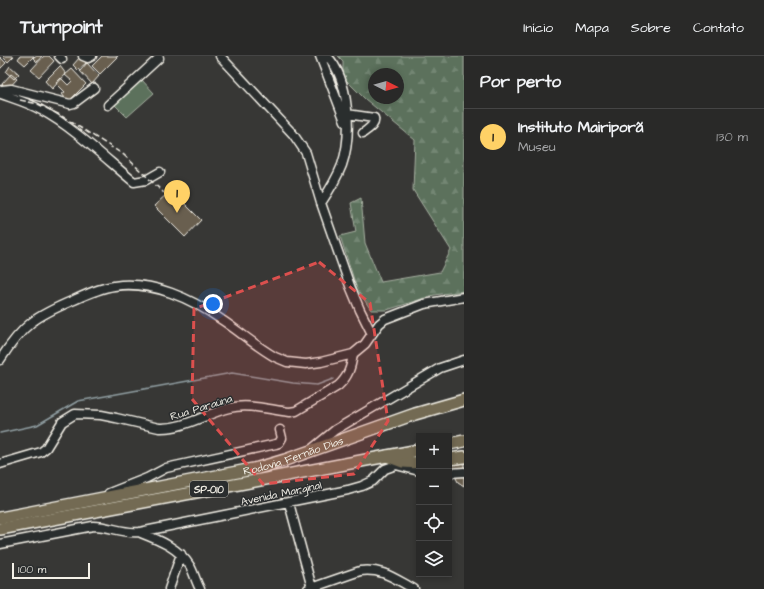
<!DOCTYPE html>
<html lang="pt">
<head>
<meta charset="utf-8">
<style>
	:root { --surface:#292928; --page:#353534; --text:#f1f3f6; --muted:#a5a6a8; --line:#454545; --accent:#ffd166 }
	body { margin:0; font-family:"Architects Daughter",sans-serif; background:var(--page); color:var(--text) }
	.controls { position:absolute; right:12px; bottom:12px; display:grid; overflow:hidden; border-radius:0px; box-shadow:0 2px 6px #0003 }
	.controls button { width:36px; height:36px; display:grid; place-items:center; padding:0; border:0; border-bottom:1px solid var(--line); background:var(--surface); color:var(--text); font:20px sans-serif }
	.compass { position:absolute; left:368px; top:12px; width:36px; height:36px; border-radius:50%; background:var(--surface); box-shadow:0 2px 6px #0003; rotate:95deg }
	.scale { position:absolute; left:12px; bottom:10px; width:78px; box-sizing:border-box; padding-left:4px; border:2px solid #f4f1e8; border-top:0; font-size:11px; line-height:14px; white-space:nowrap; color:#f4f1e8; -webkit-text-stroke:3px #2a2d2e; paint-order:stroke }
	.you { position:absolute; left:213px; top:248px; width:14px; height:14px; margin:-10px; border:3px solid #fff; border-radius:50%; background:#1a73e8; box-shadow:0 0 0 6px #1a73e833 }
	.badge { display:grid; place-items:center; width:26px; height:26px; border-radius:50%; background:var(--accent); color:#111; font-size:13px; font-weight:700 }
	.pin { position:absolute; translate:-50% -33px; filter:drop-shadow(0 1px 2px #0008) }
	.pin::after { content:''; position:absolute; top:21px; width:14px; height:12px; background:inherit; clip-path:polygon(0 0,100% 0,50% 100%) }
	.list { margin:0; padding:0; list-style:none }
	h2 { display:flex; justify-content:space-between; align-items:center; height:52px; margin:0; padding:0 16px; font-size:17px }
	h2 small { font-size:13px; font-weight:400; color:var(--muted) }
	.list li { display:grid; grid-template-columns:26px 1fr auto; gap:12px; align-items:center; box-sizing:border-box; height:56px; padding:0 16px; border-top:1px solid var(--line) }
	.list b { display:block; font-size:15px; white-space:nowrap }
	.list p { margin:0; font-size:13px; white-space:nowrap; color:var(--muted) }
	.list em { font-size:13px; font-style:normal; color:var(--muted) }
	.icon { flex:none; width:22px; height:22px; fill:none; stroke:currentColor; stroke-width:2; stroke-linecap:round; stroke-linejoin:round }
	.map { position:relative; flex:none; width:464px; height:533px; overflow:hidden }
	header { display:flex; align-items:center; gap:24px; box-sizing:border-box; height:56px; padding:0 20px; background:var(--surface); border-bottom:1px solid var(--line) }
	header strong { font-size:19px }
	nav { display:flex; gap:22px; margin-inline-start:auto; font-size:14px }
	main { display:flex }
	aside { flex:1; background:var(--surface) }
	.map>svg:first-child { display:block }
</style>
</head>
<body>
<header>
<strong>Turnpoint</strong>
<nav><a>Início</a><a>Mapa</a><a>Sobre</a><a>Contato</a></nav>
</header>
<main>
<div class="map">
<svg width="464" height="533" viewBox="0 0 464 533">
	<defs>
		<pattern id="forest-firs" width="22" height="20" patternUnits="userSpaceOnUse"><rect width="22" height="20" fill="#5b715c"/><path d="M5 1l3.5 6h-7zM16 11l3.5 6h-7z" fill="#738673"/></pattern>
	</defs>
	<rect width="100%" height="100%" fill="#373735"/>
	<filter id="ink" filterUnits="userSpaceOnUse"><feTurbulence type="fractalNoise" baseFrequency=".025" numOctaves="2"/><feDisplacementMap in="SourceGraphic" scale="8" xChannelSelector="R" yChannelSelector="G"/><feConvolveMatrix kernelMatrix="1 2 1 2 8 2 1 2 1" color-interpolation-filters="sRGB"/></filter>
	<g filter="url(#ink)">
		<!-- forest -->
		<path fill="url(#forest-firs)" stroke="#a8b1a2" fill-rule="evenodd" d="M338,0H464V235L434,239L387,254H371L357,233L340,180L356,176L351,147L361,142L365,187L381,226L440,216L451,194L413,134L415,84L365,43L343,21V5ZM374,18H398V42H374Z"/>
		<!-- park -->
		<path fill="#5b715c" stroke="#a8b1a2" d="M141,23L154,37L127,61L115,49Z"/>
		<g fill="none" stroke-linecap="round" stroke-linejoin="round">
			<!-- stream -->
			<path stroke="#909ea2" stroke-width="1.5" d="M0,377L37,369L78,345L232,317L293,327L317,329L333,323"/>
		</g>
		<!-- building -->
		<path fill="#695f50" stroke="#f4f1e8" d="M4,0H14L8,6L3,1Z
			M20,0H34L25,9L18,3Z
			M35,0H42L37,6L33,2Z
			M44,0H49L54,5L39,21L31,14Z
			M102,0H118L100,18L92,10Z
			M0,1L6,7L0,13Z
			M80,1L86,7L78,14L73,9Z
			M87,7L99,20L92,28L80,15Z
			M10,10L19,18L14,23L6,16Z
			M60,10L66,18L52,33L45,25Z
			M72,13L86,28L68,46L62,38L65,36L56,27L61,22L68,29L72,25L65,19Z
			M11,18L17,23L8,33L2,28Z
			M171,134L201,164L185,181L154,150Z
			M464,406V414L451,416L449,408Z
			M464,419V430L458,426L455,420Z"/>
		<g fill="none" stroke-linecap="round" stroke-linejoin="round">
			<!-- minor casing -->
			<g stroke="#f4f1e8" stroke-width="11">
				<path id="minor" d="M59,0L62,3
					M83,0L88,2L92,0
					M220,0L293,78L306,97L321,147L350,230L360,254L372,278
					M320,0L345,65
					M94,32L74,47L70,48L11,33L2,34L1,38C15,43 29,47 41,54C73,71 106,103 134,126L146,124L160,116
					M108,49L159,2
					M347,58L374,62C376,69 368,73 363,77
					M321,147C329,135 337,122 342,109C352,80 350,23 327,0
					M0,304C23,268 36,260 74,244C87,238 100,232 114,230C152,224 192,243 222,264C240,276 256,290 275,301L287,306L306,308L321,306L353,298L365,288L379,268L385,263L424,248L464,241
					M313,392L335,374L440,312L464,304
					M0,408L41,396L46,392L62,366L75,358L101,359L116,362L159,372C184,373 205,358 229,352C249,347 270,354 290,356L296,355L338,330C348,321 351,312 353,298
					M449,417L464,416
					M109,437L147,422L166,412L276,388L279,387L282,382L280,374
					M289,447L312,532
					M141,477C159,484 179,492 190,510C194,517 196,526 200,533
					M0,488L93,470C111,470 122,478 140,476L348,434L362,430L373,425L385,413L396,409L419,415
					M169,533L181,498
					M308,533L360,515C383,512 395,523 414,533"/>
			</g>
			<!-- highway casing -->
			<g stroke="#f4f1e8" stroke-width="14">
				<g id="highway">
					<path d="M449,388L464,385"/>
					<path d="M387,400L403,406L419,407"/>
					<path d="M449,403L464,401"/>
					<path id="s1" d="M0,462L258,412L285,404L415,358L464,344"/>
					<path d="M0,473L419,394"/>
				</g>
			</g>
			<!-- minor -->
			<use href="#minor" stroke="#2a2d2e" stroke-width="8"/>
			<!-- highway -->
			<use href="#highway" stroke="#736b52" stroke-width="11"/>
			<!-- rail -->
			<path stroke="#f4f1e8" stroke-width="1.5" stroke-dasharray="6 3" stroke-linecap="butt" d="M20,44L38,48L60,59L124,99L164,137"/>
		</g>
	</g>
	<!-- marked area -->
	<path fill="#dc504e" fill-opacity="0.2" stroke="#dc504e" stroke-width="3" stroke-dasharray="8 5" stroke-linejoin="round" d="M319,206L370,247L388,365L354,418L263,428L192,343L194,253Z"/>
	<g text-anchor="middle" stroke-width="3" stroke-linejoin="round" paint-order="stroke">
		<!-- shield labels -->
		<rect fill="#2a2d2e" stroke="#b7b6b0" stroke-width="1" x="190" y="425" width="38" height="16" rx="3"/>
		<g font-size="10" font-weight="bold" fill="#f4f1e8">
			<text x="209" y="437">SP-010</text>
		</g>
		<!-- street labels -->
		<g font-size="11" fill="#f4f1e8" stroke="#2a2d2e">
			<text transform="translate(201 351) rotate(-17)" y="4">Rua Paraúna</text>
			<text dy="4" stroke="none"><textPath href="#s1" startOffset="300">Rodovia Fernão Dias</textPath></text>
			<text transform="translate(281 437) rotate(-12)" y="4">Avenida Marginal</text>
		</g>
	</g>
</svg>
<div class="controls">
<button>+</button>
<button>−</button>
<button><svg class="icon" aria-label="locate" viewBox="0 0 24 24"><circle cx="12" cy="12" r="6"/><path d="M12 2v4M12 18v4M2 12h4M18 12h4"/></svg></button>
<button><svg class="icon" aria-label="layers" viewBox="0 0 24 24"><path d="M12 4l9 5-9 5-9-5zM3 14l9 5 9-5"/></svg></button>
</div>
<svg class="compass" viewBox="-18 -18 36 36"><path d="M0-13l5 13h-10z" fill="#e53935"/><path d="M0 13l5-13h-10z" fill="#a5a6a8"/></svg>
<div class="scale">100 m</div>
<div class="you"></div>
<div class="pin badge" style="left:177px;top:157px">1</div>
</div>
<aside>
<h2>Por perto<small></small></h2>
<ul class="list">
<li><span class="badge">1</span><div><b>Instituto Mairiporã</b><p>Museu</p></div><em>130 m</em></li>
</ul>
</aside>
</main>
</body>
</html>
